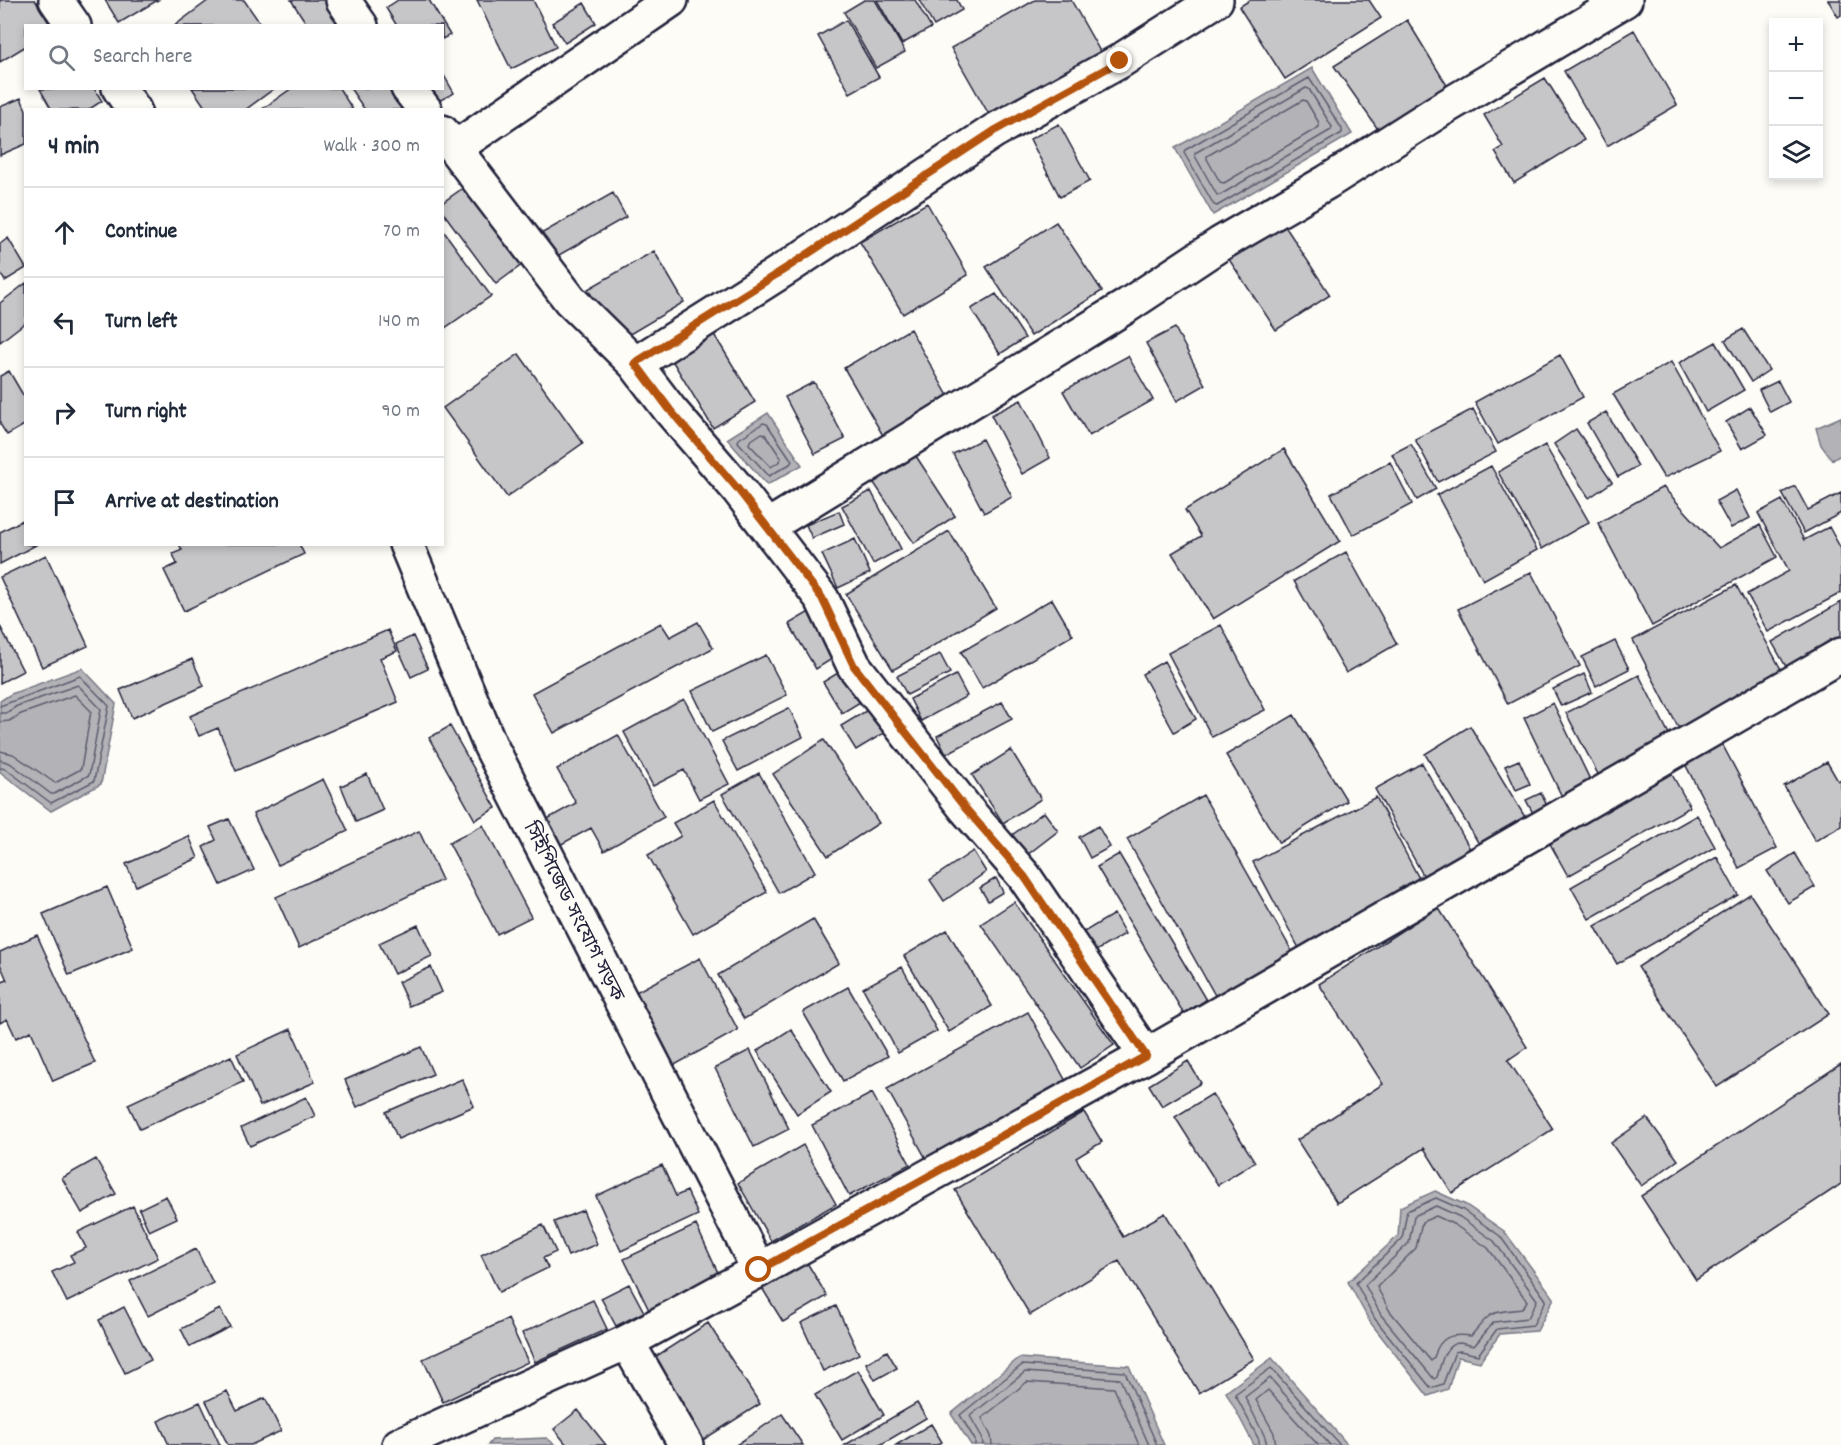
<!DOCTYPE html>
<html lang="en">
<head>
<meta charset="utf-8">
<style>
	:root { --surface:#fff; --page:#f6f6f7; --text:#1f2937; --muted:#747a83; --line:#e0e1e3 }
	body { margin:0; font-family:Dekko,"Noto Sans Bengali",sans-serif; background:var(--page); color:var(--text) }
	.controls { position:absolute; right:18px; top:18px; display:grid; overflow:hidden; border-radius:0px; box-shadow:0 3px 9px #0003 }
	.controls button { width:54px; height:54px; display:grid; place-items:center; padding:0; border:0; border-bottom:2px solid var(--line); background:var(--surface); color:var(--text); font:30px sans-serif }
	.stop { position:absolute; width:18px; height:18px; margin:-14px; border:4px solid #b45309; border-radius:50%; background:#fff }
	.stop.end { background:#b45309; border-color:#fff; box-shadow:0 2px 6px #0008 }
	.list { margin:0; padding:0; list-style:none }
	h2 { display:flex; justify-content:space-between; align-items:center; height:78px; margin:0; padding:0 24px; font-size:26px }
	h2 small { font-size:20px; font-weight:400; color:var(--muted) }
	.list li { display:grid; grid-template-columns:39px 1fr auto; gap:18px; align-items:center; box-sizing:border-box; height:90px; padding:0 24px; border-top:2px solid var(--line) }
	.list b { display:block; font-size:22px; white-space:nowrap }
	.list em { font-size:20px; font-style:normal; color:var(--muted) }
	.icon { flex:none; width:33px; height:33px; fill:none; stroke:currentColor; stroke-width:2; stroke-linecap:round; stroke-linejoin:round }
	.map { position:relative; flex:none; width:1841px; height:1445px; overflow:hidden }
	.search { position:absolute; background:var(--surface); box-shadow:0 3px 9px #0003; left:24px; top:24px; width:420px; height:66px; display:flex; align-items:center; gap:15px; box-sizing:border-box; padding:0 21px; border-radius:0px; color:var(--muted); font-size:22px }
	.panel { position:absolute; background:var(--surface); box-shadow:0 3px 9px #0003; left:24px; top:108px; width:420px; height:438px; border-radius:0px }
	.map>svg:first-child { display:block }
</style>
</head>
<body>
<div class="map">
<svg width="1841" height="1445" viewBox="0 0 1841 1445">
	<rect width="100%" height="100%" fill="#fdfcf7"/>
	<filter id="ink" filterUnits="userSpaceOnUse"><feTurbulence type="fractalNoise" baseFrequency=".0167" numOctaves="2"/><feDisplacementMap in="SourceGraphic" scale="12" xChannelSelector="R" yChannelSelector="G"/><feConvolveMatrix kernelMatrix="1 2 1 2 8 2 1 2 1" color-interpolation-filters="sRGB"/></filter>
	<g filter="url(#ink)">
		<!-- water -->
		<path fill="#b2b2b7" stroke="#787885" stroke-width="1.5" d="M1312,68L1352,134L1213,215L1175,148Z
			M768,413L802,465L767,485L727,439Z
			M1841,417V455L1832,460L1821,445L1816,428Z
			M82,668L116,704L101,784L51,811L0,772V701L11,694Z
			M1435,1191L1466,1205L1504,1231L1554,1298L1537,1331L1500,1334L1480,1362L1458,1357L1448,1389L1428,1396L1370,1322L1348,1282L1398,1236L1400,1207Z
			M1019,1358L1129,1366L1164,1445H971L951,1414Z
			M1272,1358L1348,1445H1254L1226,1392Z
			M547,1438L555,1445H488L492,1440Z"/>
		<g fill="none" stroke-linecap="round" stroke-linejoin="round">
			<!-- shore -->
			<path stroke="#5c5c6d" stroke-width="1.5" d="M1309,78L1342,129V133L1217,206L1214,205L1184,153L1185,150Z
				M1306,88L1309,89L1332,127L1331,130L1220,195H1217L1195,156V153Z
				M1303,100L1306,101L1319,123V127L1224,183L1220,182L1207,159V156Z
				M763,423L767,424L792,461L790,464L769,476L738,442L739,439Z
				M762,433L765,434L781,458L780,461L771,467L749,444L750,441Z
				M0,706L80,676L109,706L94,781L51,803L6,769L0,768
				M0,713H6L17,706L78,685L101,709L89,775L54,794H51L10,763L0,760
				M0,722L9,721L21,714L75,695L91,711L81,769L55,783L13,754L0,751
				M1436,1198L1463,1210L1500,1236L1546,1300L1533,1325L1497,1329L1478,1355L1460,1351L1455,1352L1443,1384L1431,1388L1375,1319L1356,1283L1402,1239L1407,1211Z
				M1436,1206L1460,1217L1494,1241L1537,1300L1528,1318L1494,1322L1474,1346C1470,1345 1465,1344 1460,1343C1443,1343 1441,1366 1437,1377L1434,1379L1381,1315L1365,1285L1409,1243L1414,1216Z
				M1436,1216L1455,1225L1488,1248L1527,1301L1522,1309C1489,1313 1492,1310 1471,1336C1457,1334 1444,1334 1437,1349C1435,1354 1435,1358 1431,1361L1389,1310L1377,1287L1416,1248L1422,1222Z
				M975,1445V1440L960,1415L1022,1365L1125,1372L1157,1445
				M983,1445L982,1437L970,1416L1025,1372L1120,1379L1149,1445
				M992,1445L991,1436L982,1418L1027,1382L1114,1388L1139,1445
				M1259,1445V1440L1235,1394L1271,1368L1340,1445
				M1267,1445L1265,1437L1245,1397L1270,1378L1330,1445
				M1276,1445L1274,1433L1256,1400L1268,1390L1318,1445"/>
		</g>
		<!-- building -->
		<path fill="#c6c6c8" stroke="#22223b" stroke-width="1.5" d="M0,0H35L51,26H26V46L0,62Z
			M105,0H158L119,23Z
			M209,0H244L262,26H174Z
			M291,0H337L353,26H308Z
			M398,0H429L450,35L442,39V26H397L386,8Z
			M477,0H533L556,47L511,69Z
			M864,0H875L905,52L876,68L844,12Z
			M877,0H915L931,28L902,44Z
			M919,0H957L962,10L934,26Z
			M1035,0H1071L1102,55L991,118L951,48Z
			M1250,0H1369L1381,18L1285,79L1239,7Z
			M1828,0H1841V15L1838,17Z
			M584,3L596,23L565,43L552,23Z
			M846,20L879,77L850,93L818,36Z
			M1407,20L1451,92L1382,135L1334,66Z
			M1634,30L1677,105L1607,146L1564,71Z
			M442,72L454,93L429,106L420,88H442Z
			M1545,78L1584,140L1514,183L1495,152L1503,147L1484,115Z
			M94,88L102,101L88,110H52L40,89Z
			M192,88H275L245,110H207Z
			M292,88H339L353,110H261Z
			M350,88H398L414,110H365Z
			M21,98L26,110V144L0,155V107Z
			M1059,124L1090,181L1060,197L1030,139Z
			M470,183L527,261L496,284L442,211V203Z
			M613,193L626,217L552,259L539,235Z
			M927,203L968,275L903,314L860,242Z
			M1056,222L1102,291L1031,336L986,267Z
			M1283,223L1330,295L1276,330L1228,258Z
			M442,229L491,296L442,330Z
			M8,238L26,268L5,281L0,273V244Z
			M654,251L684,302L618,341L588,289Z
			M26,283V322L0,342V303Z
			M996,294L1025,338L1000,354L971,309Z
			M709,326L755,402L713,428L667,352Z
			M1175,328L1205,385L1177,401L1146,343Z
			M910,329L951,401L885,439L844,368Z
			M1743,329L1769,370L1751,382L1725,340Z
			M1716,342L1744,390L1706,412L1679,363Z
			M519,354L583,443L507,497L443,408Z
			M1560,355L1583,397L1498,444L1475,402Z
			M1128,356L1153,400L1089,436L1063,391Z
			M1671,362L1720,451L1664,478L1613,394Z
			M9,371L26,400V424L7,435L0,424V376Z
			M1778,381L1789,402L1770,412L1759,390Z
			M814,382L845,439L815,454L785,397Z
			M1021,400L1050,458L1022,474L991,415Z
			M1750,407L1767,435L1742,449L1726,422Z
			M1473,409L1496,452L1438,482L1415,439Z
			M1606,412L1638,466L1618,477L1587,423Z
			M1576,429L1612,482L1589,498L1554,444Z
			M982,439L1012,497L984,513L953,454Z
			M1411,444L1436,489L1417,500L1392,454Z
			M1545,445L1589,522L1542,549L1498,472Z
			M1284,449L1340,541L1213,619L1172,553L1201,536L1185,510Z
			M914,453L955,516L914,543L872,480Z
			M1390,462L1412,504L1353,535L1331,494Z
			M1491,466L1537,550L1483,580L1437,495Z
			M1795,486L1808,510L1841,493V513L1804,533L1782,493Z
			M1663,487L1719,548L1760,525L1777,557L1652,626L1598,523Z
			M1736,490L1750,518L1731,528L1716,501Z
			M871,491L901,549L873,564L842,506Z
			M1782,500L1804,540L1829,527L1841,549V593L1768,632L1747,594L1789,571L1758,513Z
			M839,511L844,524L812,538L806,525Z
			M23,520L26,524V544L36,545L0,564V532Z
			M949,531L996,608L893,670L846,594Z
			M855,539L870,573L838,588L822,554Z
			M179,544H299L304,554L184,611L164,570L177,564L173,554L182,550Z
			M1346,552L1397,644L1346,673L1294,581Z
			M46,555L88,646L42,667L0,577Z
			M1531,572L1580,666L1508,704L1458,609Z
			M1736,585L1785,677L1680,731L1633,640Z
			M1052,599L1073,635L982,688L961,652Z
			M1841,602V640L1788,670L1772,642Z
			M816,608L843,652L816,669L789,624Z
			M698,622L713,648L554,733L532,693L661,623L670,637Z
			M1221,625L1265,710L1212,737L1168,653Z
			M0,626L23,671L0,683Z
			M388,630L397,651L380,658L398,702L236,771L218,728L199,736L190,716Z
			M413,636L428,669L411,677L396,644Z
			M1615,641L1629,669L1596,686L1582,657Z
			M940,654L950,673L907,695L897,676Z
			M766,655L787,695L712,732L692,691Z
			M192,659L204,686L132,718L120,690Z
			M1164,661L1196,719L1174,732L1142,674Z
			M851,665L870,696L842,713L823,682Z
			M1584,674L1592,692L1561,706L1553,689Z
			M956,675L967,696L921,721L910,699Z
			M1639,675L1672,740L1600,778L1566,713Z
			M684,699L729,784L699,799L684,770L653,786L624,732Z
			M1002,702L1012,719L946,754L937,736Z
			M1553,703L1594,788L1565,803L1524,718Z
			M874,706L889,730L856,750L841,726Z
			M789,708L803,737L738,771L722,741Z
			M1294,715L1347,801L1279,843L1226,755Z
			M450,726L496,808L475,820L429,738Z
			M1470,726L1528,822L1482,849L1425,754Z
			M618,735L664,817L604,851L591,828L556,847L542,822L576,803L557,769Z
			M824,740L879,823L828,856L773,774Z
			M1720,740L1777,848L1739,868L1683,760Z
			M1011,750L1041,799L1003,823L972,775Z
			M1519,760L1530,784L1516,790L1505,766Z
			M1827,762L1838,781L1841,779V826L1815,841L1784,786Z
			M1422,763L1474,856L1427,882L1375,789Z
			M1670,771L1690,807L1568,876L1548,840Z
			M759,773L815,872L779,893L722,794Z
			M367,774L383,810L356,822L341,786Z
			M323,779L348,831L278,865L253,814Z
			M1541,793L1547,806L1533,813L1526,800Z
			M1203,795L1293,953L1216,997L1127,839Z
			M1376,797L1423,886L1300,950L1253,862Z
			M714,800L767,892L693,934L648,855L681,836L673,823Z
			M1044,812L1058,831L1027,855L1012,835Z
			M1697,815L1715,847L1589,919L1571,887Z
			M229,819L254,870L221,885L203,847L216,840L210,827Z
			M483,825L531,917L497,934L449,843Z
			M1098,826L1110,847L1090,858L1079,837Z
			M419,831L442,880L299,948L276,897Z
			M189,836L198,858L136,886L126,864Z
			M973,851L986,872L944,901L930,880Z
			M1795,853L1815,887L1788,903L1767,871Z
			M1119,854L1206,1000L1184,1014L1097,867Z
			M1717,857L1738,895L1617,964L1595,926Z
			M996,878L1003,892L988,901L980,888Z
			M107,887L133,948L69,975L43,914Z
			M1750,894L1829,1014L1717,1087L1638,967Z
			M1014,902L1114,1045L1080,1068L981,924Z
			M1438,907L1527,1047L1508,1060L1553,1129L1452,1193L1424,1148L1337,1203L1297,1140L1383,1084L1319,984Z
			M1114,914L1125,934L1094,952L1082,933Z
			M813,919L839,963L744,1019L718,975Z
			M418,925L432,956L394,974L379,943Z
			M947,930L992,1006L949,1032L904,956Z
			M37,935L95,1063L53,1081L31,1031L16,1038L7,1019L0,1023V983L7,980L0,964V952Z
			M700,958L738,1030L671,1067L632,994Z
			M431,967L442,992L409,1006L398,982Z
			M902,967L937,1031L898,1053L863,988Z
			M848,987L888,1056L843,1081L803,1012Z
			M1028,1012L1068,1085L928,1162L887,1089Z
			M291,1029L315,1082L260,1106L237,1054Z
			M791,1029L831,1092L797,1114L757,1051Z
			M421,1047L433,1074L357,1107L345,1080Z
			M750,1050L789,1129L754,1147L715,1068Z
			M231,1056L243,1082L140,1129L128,1104Z
			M1188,1061L1201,1083L1162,1106L1149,1085Z
			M1841,1064V1184L1696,1280L1641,1196Z
			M462,1079L474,1106L398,1139L386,1112Z
			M872,1093L910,1164L849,1196L812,1125Z
			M1212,1094L1255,1162L1218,1185L1175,1117Z
			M306,1097L315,1116L250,1146L241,1128Z
			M1084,1112L1102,1142L1076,1158L1123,1237L1165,1213L1254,1359L1199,1393L1119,1261L1030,1315L955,1190Z
			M1647,1118L1678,1160L1641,1186L1611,1143Z
			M803,1145L836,1204L771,1241L738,1183Z
			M96,1159L116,1194L82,1213L62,1178Z
			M662,1165L676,1196L687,1191L698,1215L621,1251L596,1196Z
			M166,1196L177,1218L149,1231L139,1209Z
			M133,1206L158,1258L67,1302L52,1272L74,1262L70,1255L86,1248L78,1232Z
			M583,1210L597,1244L568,1256L554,1222Z
			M543,1225L556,1252L543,1258L548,1268L499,1292L481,1255Z
			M696,1225L719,1275L649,1310L624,1259Z
			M196,1249L213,1283L148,1316L130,1281Z
			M806,1261L827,1296L783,1322L762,1288Z
			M629,1284L644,1312L616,1326L601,1298Z
			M593,1300L607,1329L535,1362L522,1333Z
			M836,1306L859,1354L823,1371L801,1323Z
			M124,1307L151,1360L125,1373L99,1320Z
			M220,1309L230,1327L190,1347L181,1329Z
			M508,1319L528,1362L443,1402L423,1359Z
			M708,1323L760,1404L695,1445L644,1364Z
			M887,1351L897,1368L875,1380L866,1363Z
			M858,1370L884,1415L842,1440L815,1395Z
			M227,1391L237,1411L265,1398L281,1431L251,1445H228L206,1401Z
			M200,1402L220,1445H169L158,1421Z
			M917,1403L926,1418L880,1445H845Z
			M578,1410L606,1445H567L554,1429Z
			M782,1414L803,1445H736Z
			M931,1424L942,1442L937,1445H896Z"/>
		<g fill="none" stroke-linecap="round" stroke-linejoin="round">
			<!-- minor casing -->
			<g stroke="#22223b" stroke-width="38">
				<path id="minor" d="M56,0L74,26
					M343,0L361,26
					M119,88L134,110
					M408,88L425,110
					M442,132L570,300L635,364L670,410L737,488L822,599L854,666L966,809L1024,876L1146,1056
					M455,148L671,0
					M635,364L788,267L994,131L1120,61L1216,0
					M767,527L1125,307L1220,244L1327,182L1437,112L1625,0
					M406,544L490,745L759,1270
					M627,1342L686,1445"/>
			</g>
			<!-- tertiary casing -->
			<g stroke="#22223b" stroke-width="38">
				<path id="tertiary" d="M399,1445L627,1342L759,1270L1146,1056L1841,655"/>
			</g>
			<!-- minor -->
			<use href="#minor" stroke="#fdfcf7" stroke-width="33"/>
			<!-- tertiary -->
			<use href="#tertiary" stroke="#fdfcf7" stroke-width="33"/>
		</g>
	</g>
	<g fill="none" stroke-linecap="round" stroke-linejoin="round" filter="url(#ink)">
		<!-- route -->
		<path stroke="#b45309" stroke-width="8" d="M759,1270L1146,1056L1024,876L966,809L854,666L822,598L737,488L670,410L635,363L788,267L994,131L1120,61"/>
	</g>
	<g text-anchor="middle" stroke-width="6" stroke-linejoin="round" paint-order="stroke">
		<!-- street labels -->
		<g font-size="20" fill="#22223b" stroke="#fdfcf7">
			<text transform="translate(575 911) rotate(63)" y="7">সিইপিজেড সংযোগ সড়ক</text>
		</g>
	</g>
</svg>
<div class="controls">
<button>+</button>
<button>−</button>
<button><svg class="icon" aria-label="layers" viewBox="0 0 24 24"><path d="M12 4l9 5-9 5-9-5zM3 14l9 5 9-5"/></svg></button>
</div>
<div class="stop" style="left:759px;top:1270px"></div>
<div class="stop end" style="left:1120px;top:61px"></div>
<div class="search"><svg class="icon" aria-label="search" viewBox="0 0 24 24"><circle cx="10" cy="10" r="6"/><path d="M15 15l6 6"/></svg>Search here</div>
<section class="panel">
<h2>4 min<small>Walk · 300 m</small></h2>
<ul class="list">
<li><svg class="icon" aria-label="ahead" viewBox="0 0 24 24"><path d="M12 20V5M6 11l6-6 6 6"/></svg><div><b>Continue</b></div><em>70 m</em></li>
<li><svg class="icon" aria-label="left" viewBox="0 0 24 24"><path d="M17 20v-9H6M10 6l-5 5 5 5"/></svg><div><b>Turn left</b></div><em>140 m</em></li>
<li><svg class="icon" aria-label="right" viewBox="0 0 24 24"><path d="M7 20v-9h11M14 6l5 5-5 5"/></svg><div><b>Turn right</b></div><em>90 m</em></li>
<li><svg class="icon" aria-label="arrive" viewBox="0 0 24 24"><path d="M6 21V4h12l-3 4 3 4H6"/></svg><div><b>Arrive at destination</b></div></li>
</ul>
</section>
</div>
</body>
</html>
